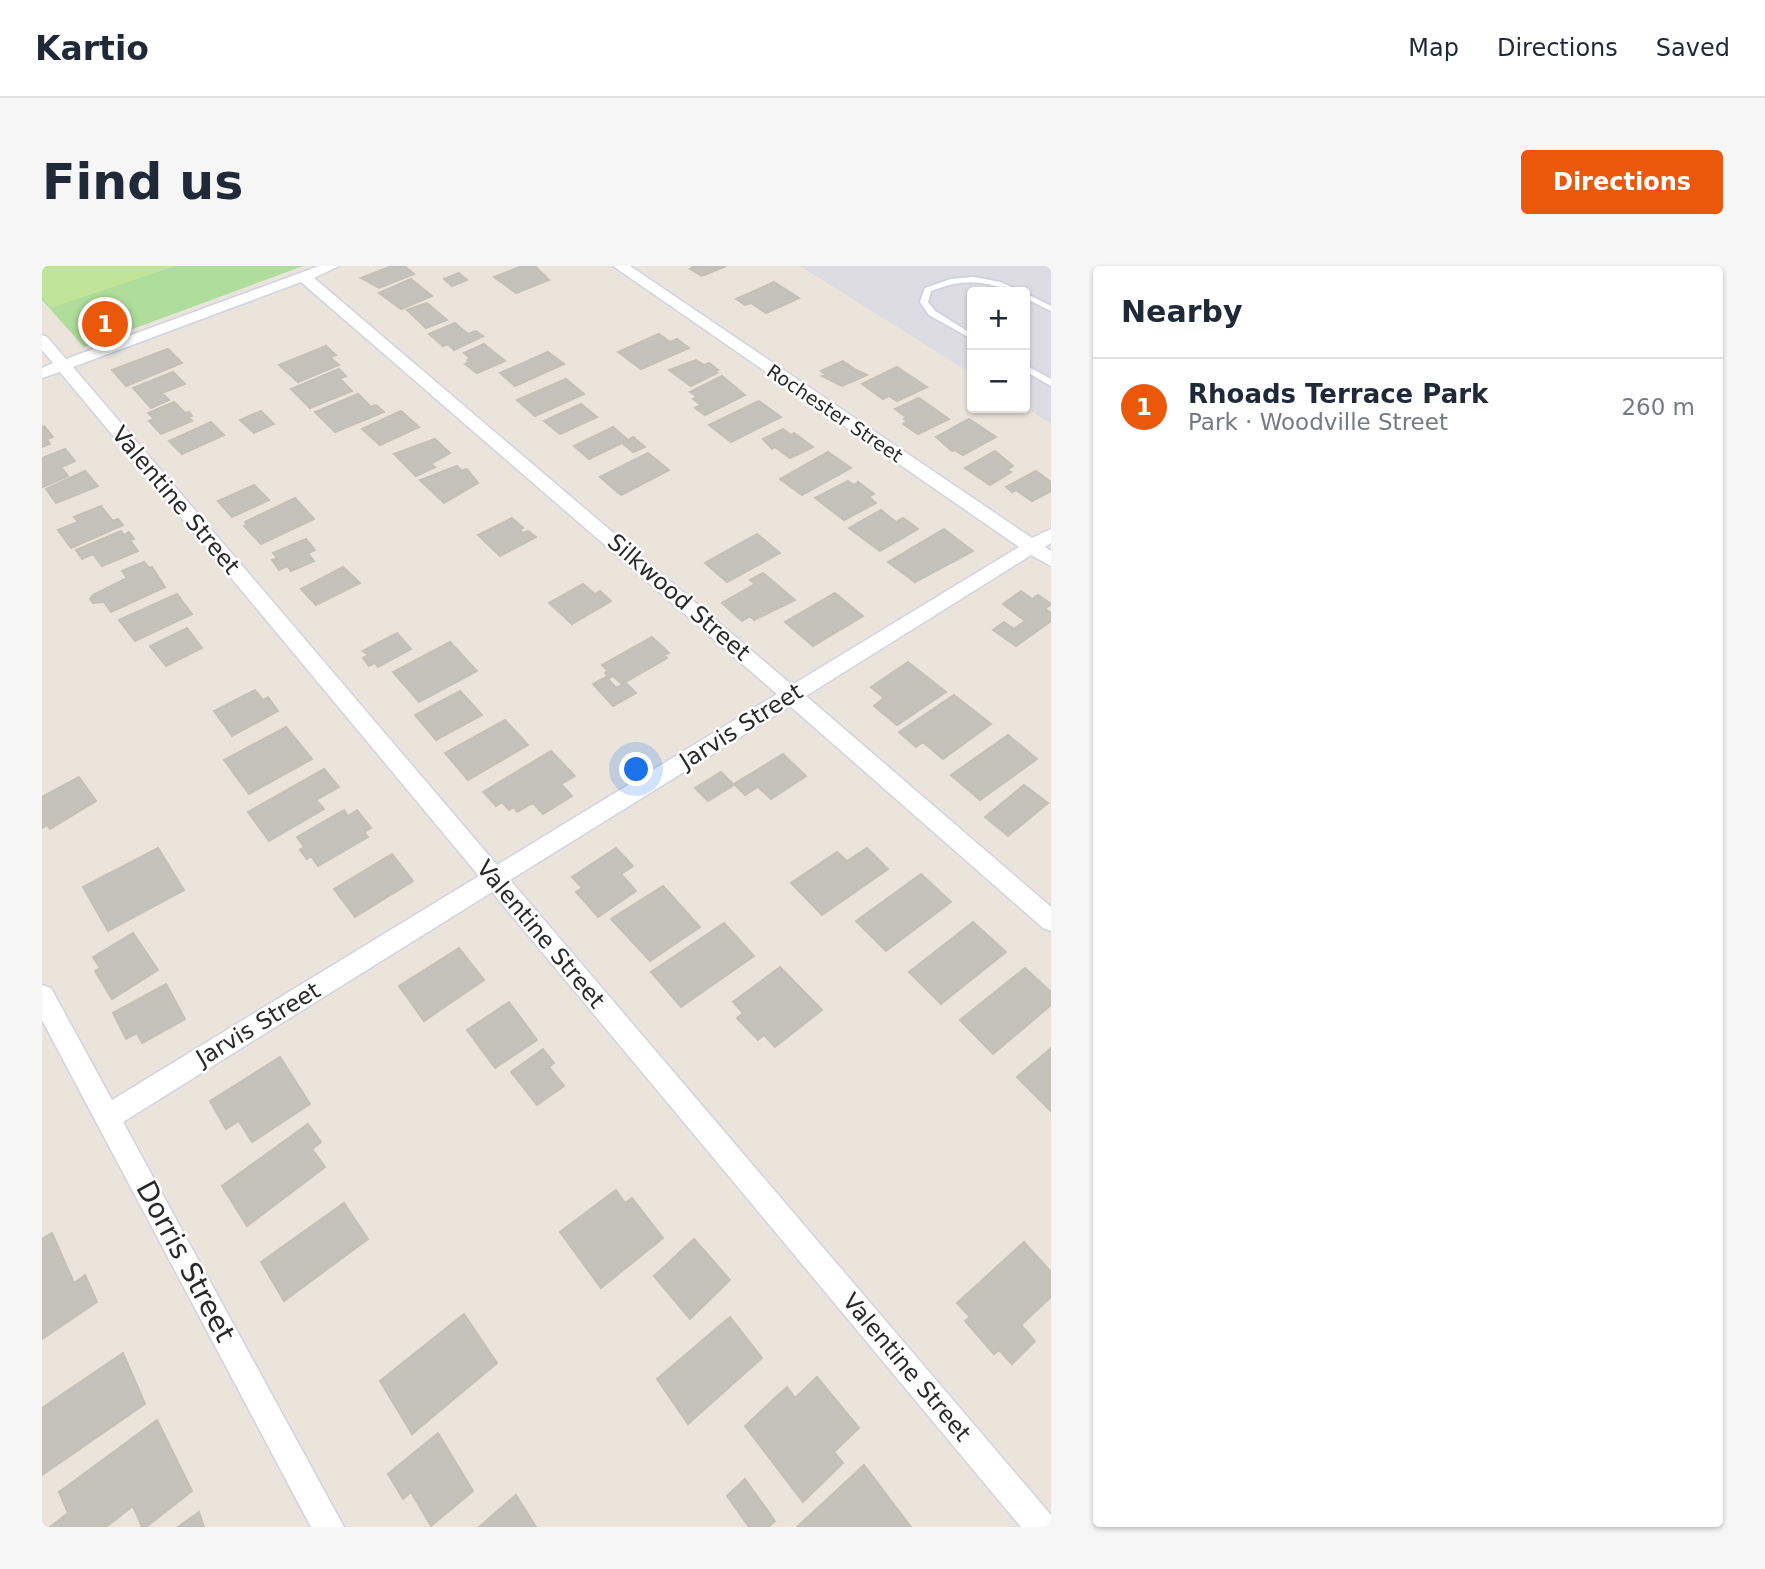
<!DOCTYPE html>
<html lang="en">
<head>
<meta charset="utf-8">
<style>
	:root { --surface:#fff; --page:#f6f6f7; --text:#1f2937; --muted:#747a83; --line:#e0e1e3; --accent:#ea580c }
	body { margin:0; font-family:"DejaVu Sans",sans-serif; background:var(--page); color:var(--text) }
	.controls { position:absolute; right:21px; top:21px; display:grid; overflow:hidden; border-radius:7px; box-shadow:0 2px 5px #0004 }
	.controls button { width:63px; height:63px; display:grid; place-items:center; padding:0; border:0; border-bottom:2px solid var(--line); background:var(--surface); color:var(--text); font:35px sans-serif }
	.you { position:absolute; left:595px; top:504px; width:24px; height:24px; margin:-18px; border:5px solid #fff; border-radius:50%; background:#1a73e8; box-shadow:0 0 0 10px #1a73e833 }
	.badge { display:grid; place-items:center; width:46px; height:46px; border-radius:50%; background:var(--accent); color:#fff; font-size:23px; font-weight:700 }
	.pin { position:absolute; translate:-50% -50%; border:4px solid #fff; box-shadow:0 2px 7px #0006 }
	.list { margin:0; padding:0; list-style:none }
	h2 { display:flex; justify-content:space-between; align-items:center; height:91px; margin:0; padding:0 28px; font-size:30px }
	h2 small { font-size:23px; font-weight:400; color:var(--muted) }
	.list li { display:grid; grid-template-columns:46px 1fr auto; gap:21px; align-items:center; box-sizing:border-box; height:98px; padding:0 28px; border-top:2px solid var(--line) }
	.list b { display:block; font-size:26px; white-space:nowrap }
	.list p { margin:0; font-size:23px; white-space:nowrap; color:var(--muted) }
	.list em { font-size:23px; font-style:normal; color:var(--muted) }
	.map { position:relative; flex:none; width:1009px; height:1261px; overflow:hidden; border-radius:7px }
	header { display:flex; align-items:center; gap:42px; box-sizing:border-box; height:98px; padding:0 35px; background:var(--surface); border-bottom:2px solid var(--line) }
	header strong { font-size:33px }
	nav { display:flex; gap:38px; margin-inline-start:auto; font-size:24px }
	.intro { display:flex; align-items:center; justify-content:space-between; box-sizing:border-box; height:168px; padding:0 42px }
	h1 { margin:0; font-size:49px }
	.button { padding:18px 32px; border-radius:7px; background:var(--accent); color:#fff; font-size:24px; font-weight:700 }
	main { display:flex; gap:42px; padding:0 42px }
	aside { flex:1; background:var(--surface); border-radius:7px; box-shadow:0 2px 5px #0004 }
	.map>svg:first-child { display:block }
</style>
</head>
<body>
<header>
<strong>Kartio</strong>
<nav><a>Map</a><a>Directions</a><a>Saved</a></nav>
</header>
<div class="intro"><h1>Find us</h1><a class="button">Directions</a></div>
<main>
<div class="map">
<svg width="1009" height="1261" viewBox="0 0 1009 1261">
	<rect width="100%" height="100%" fill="#eae4db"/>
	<!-- industrial -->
	<path fill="#dedce3" d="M758,0H1009V158L983,141V26H930V108Z"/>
	<!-- green -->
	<path fill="#afdd9b" d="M0,0H261L42,81L0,34Z"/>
	<!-- pitch -->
	<path fill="#c0e498" d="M0,0H134L9,42L0,30Z"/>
	<!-- building -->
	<path fill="#c5c1bb" stroke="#c5c0b5" stroke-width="2" d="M350,0H362L372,8L337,22L319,12Z
		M480,0H493L507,14L474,27L452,11Z
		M652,0H684L660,10L648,3Z
		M417,7L425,14L410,20L402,13Z
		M369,13L390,30L359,43L337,27Z
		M732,16L757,32L724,47L709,37L703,39L694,33Z
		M385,37L405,54L384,62L365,44Z
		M413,57L426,68L434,65L441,70L412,84L406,78L401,80L387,68Z
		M617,68L628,76L635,73L647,82L599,103L576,86Z
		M442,78L463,95L435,107L423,98L428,96L425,94L428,92L422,87Z
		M284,80L294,89L288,91L297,99L256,116L237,99Z
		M126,83L140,97L84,120L70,104Z
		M506,86L522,98L473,120L458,107Z
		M654,94L662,99L667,97L676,104L673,106L675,107L649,120L627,104Z
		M801,95L814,104L825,109L800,120L780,110L784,109L779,105Z
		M855,101L885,121L855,135L847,130L841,133L820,118Z
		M297,103L304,110L298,113L310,125L268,142L249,123Z
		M131,106L143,118L120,127L127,134L109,142L91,122Z
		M680,110L703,129L663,149L653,142L659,139L651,133L655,131L648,126Z
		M524,113L542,128L493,150L475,134Z
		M316,128L329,141L334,139L342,146L293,166L273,146Z
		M877,132L907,153L876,168L861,158L865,155L862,153L864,151L853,143Z
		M717,135L739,151L689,176L667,159Z
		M132,136L143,147L147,146L150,150L146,151L150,155L119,168L107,155L112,153L106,147Z
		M539,138L555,151L518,168L502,155Z
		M219,145L232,158L212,167L198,154Z
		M359,145L377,161L338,179L320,163Z
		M927,153L954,171L921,189L912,184L910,185L894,171Z
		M169,156L182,169L140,188L127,175Z
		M2,160L11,171L5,173L8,178L0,181V161Z
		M571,161L586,174L591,171L603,181L591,186L580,177L547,193L532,180Z
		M741,163L749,169L752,167L771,181L748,192L733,181L730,183L721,173Z
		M393,173L408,187L389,198L393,201L374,210L352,188Z
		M23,183L33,195L19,201L26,210L1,221L0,192Z
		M953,185L971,200L965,204L969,206L948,219L923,202Z
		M786,186L809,202L760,229L738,213Z
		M606,187L627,204L579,229L558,211Z
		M415,200L420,205L425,203L436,217L402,237L378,214Z
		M43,205L56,220L14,237L4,223Z
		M994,205L1009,216V225L990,235L974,224L970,226L964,221Z
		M806,215L812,219L816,216L832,228L827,231L834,237L802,254L773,232Z
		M212,219L227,234L190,251L176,235Z
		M253,232L272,253L219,278L202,260L205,259L203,256Z
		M59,240L71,255L76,253L81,259L29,282L16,264L36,256L32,251Z
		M839,244L854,256L861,252L876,263L838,285L807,262Z
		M470,252L481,262L478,264L481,267L486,265L494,271L458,290L436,269Z
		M902,263L931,285L873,316L846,296Z
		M79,265L82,269L87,266L92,273L88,274L96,285L60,300L51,288L40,293L34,284Z
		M715,268L738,287L685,316L663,297Z
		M264,273L273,284L266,287L272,295L249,305L245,300L237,304L230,294L235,292L231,287Z
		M102,296L107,302L110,301L123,321L69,346L62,336L51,337L48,333L51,329L85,312L80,305Z
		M301,301L318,317L274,339L259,323Z
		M721,307L753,334L712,354L708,350L700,355L680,337L713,318L708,314Z
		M541,318L553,328L558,325L569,335L530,358L507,337Z
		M979,325L990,333L996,329L1009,338L1003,343L1009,347V355L974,380L951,364L962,356L972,363L983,355L961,338Z
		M793,327L821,350L771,380L743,356Z
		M135,328L150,348L93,375L77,354Z
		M145,362L160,382L124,400L108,380Z
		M355,367L369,383L336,401L333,397L327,400L321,392L326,389L321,385Z
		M610,371L627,387L622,389L625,392L580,418L571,410L567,412L563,407L566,405L560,399Z
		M408,376L435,405L377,436L351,406Z
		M866,396L904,426L855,459L832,440L842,432L829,421Z
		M564,411L574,422L584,417L594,427L571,440L551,418Z
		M213,424L221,434L226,431L236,445L190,470L172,445Z
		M418,425L440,449L394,474L373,449Z
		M912,429L949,458L901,493L881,476L874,481L857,466Z
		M463,454L486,479L426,514L403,487Z
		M244,461L270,493L207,528L182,494Z
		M966,469L995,493L938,534L909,509Z
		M509,485L533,510L519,518L530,530L501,548L491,537L475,546L472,541L467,544L460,536L454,540L441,526Z
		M741,488L764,510L729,533L716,521L703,529L692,518Z
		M282,503L297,521L274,534L282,543L227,575L206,546Z
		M679,506L692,519L666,535L653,522Z
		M37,511L54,535L8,563L5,559L0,562V531Z
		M982,519L1006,537L966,570L943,551Z
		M302,544L306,550L315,544L329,562L322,566L326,571L276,600L269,590L265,593L258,584L262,581L255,571Z
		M116,582L142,624L66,665L41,621Z
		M574,582L591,600L579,608L594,625L556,651L534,626L540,622L530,611Z
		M825,582L846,603L780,649L749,617L795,586L805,595Z
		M350,588L371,615L313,651L292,623Z
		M879,608L909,636L844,685L814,655Z
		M621,620L658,661L608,695L569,653Z
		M931,656L964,686L899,738L867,706Z
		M682,657L712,690L639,741L609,706Z
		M91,667L116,704L70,733L53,705L58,702L51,691Z
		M417,682L442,714L382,755L357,720Z
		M738,701L780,744L733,781L722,769L716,774L695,752L701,747L691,736Z
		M983,702L1009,726V739L951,788L918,754Z
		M124,718L143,753L100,777L95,767L84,773L71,747Z
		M467,736L495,774L453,802L425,764Z
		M1009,782V845L975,811Z
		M501,783L512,797L507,801L522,820L495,839L469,806Z
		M238,791L268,838L210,876L197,855L184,863L168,835Z
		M266,858L279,876L270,883L283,901L205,960L180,920Z
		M574,924L583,937L590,932L621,972L559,1022L518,966Z
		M302,937L326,973L242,1035L219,996Z
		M10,967L32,1017L43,1009L55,1036L0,1073V973Z
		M652,973L688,1014L648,1053L612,1010Z
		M982,976L1009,1006V1031L979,1059L993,1075L970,1098L957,1084L952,1088L923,1055L928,1051L915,1037Z
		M422,1048L455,1097L370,1168L338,1115Z
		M688,1051L720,1092L646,1158L615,1113Z
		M81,1087L103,1138L0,1209V1142Z
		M775,1111L817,1162L792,1186L801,1197L761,1236L703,1160L745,1121L753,1132Z
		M115,1154L150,1225L104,1261H100L91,1240L64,1261H8L26,1247L17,1226Z
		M396,1167L431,1225L389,1260L369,1226L361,1233L346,1208Z
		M822,1199L869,1261H755Z
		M703,1213L733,1255L726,1261H707L685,1230Z
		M474,1229L494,1261H437Z
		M157,1246L162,1261H136Z"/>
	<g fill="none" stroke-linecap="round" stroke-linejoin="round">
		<!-- lane casing -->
		<g stroke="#d1d3e1" stroke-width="4">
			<path id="lane" d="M932,11L958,16L981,26C971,26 964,23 954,20C932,13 911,16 889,25L886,36L893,45L930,68V73L887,49L878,36L883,22L909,13Z
				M983,27L1009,40V45L983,32Z
				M983,99L1009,113V120L983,105Z"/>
		</g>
		<!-- street casing -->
		<g stroke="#d1d3e1" stroke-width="3">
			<path id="street" d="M277,0H297L272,12L750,419L977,281L571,0H588L990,272L1009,263V277L1003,281L1009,285V300L989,289L764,430L1009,641V665L1001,662L748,440L468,614L1009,1249V1261H979L450,626L81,856L302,1261H269L0,754V719L9,722L70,834L437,610L18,106L0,112V102L11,97L0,84V69L5,71L24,93ZM259,16L735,428L455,599L31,101Z"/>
		</g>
		<!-- lane -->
		<use href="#lane" fill="#fff" fill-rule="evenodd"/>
		<!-- street -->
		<use href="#street" fill="#fff" fill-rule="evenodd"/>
	</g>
	<g text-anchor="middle" stroke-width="5" stroke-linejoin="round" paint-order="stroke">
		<!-- far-street labels -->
		<g font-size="19" fill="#292929" stroke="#fff">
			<text transform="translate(793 147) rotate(34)" y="7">Rochester Street</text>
		</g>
		<!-- street labels -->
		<g font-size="23" fill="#292929" stroke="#fff">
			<text transform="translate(134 234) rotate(50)" y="8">Valentine Street</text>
			<text transform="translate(637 331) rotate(41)" y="8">Silkwood Street</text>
			<text transform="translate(699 460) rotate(-32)" y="8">Jarvis Street</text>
			<text transform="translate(499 668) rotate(50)" y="8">Valentine Street</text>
			<text transform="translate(216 758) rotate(-31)" y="8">Jarvis Street</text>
			<text transform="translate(865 1101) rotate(50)" y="8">Valentine Street</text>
		</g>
		<!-- near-street labels -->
		<g font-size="28" fill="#292929" stroke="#fff">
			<text transform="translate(144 995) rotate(62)" y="10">Dorris Street</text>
		</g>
	</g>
</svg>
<div class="controls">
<button>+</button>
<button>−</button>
</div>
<div class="you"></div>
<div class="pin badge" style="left:63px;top:58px">1</div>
</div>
<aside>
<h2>Nearby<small></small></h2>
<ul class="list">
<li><span class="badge">1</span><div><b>Rhoads Terrace Park</b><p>Park · Woodville Street</p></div><em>260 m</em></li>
</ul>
</aside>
</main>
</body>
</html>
